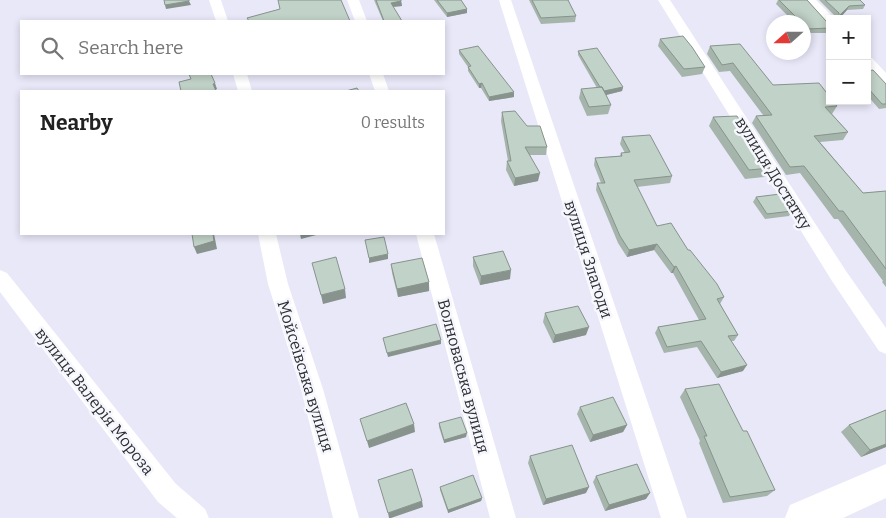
<!DOCTYPE html>
<html lang="en">
<head>
<meta charset="utf-8">
<style>
	:root { --surface:#fff; --page:#f6f6f6; --text:#222; --muted:#767676; --line:#e0e0e0 }
	body { margin:0; font-family:Bitter,serif; background:var(--page); color:var(--text) }
	.controls { position:absolute; right:15px; top:15px; display:grid; overflow:hidden; border-radius:0px; box-shadow:0 2px 8px #0003 }
	.controls button { width:45px; height:45px; display:grid; place-items:center; padding:0; border:0; border-bottom:1px solid var(--line); background:var(--surface); color:var(--text); font:25px sans-serif }
	.compass { position:absolute; left:766px; top:15px; width:45px; height:45px; border-radius:50%; background:var(--surface); box-shadow:0 2px 8px #0003; rotate:249deg }
	.list { margin:0; padding:0; list-style:none }
	h2 { display:flex; justify-content:space-between; align-items:center; height:65px; margin:0; padding:0 20px; font-size:21px }
	h2 small { font-size:16px; font-weight:400; color:var(--muted) }
	.icon { flex:none; width:28px; height:28px; fill:none; stroke:currentColor; stroke-width:2; stroke-linecap:round; stroke-linejoin:round }
	.map { position:relative; flex:none; width:886px; height:518px; overflow:hidden }
	.search { position:absolute; background:var(--surface); box-shadow:0 2px 8px #0003; left:20px; top:20px; width:425px; height:55px; display:flex; align-items:center; gap:12px; box-sizing:border-box; padding:0 18px; border-radius:0px; color:var(--muted); font-size:19px }
	.panel { position:absolute; background:var(--surface); box-shadow:0 2px 8px #0003; left:20px; top:90px; width:425px; height:145px; border-radius:0px }
	.map>svg:first-child { display:block }
</style>
</head>
<body>
<div class="map">
<svg width="886" height="518" viewBox="0 0 886 518">
	<rect width="100%" height="100%" fill="#e8e8f9"/>
	<g fill="none" stroke-linecap="round" stroke-linejoin="round">
		<!-- street -->
		<path fill="#fff" fill-rule="evenodd" d="M209,0H221L228,21H216Z
			M347,0H359L367,21H355Z
			M499,0H511L687,518H661Z
			M658,0H670L846,271L886,328V354L879,351L832,281Z
			M803,0H816L835,19H830V25L825,24Z
			M867,57L872,58L886,73V85L881,84L867,69Z
			M233,74H247L252,91H238Z
			M369,74H383L389,91H375Z
			M258,234H276L288,284L323,389L359,518H333L301,389L268,284Z
			M416,234H434L516,518H490Z
			M0,270L7,273L176,484L205,509L209,518H177L158,502L0,292Z"/>
		<!-- secondary -->
		<path fill="#fff" fill-rule="evenodd" d="M886,464V498L843,518H785L790,505Z"/>
	</g>
	<!-- wall -->
	<path fill="#a6b5ac" d="M374,0H401L402,6L393,7L402,21H383Z
		M434,0H461L467,13L447,17Z
		M529,0H568L576,16L575,22L541,24Z
		M778,0H807L826,21H830V33H804V22H794L776,4Z
		M819,0H860L865,5L863,9L847,10L839,19H833L835,16Z
		M660,39L705,67L702,74L682,77L658,46Z
		M710,46L773,85L837,106L832,114L848,132L843,140L820,142L863,193L886,191V287L882,282L883,281L838,219H834L800,173L786,175L752,123L756,116L763,115L730,71L719,72L707,54Z
		M459,50L514,97L489,101L481,88H479L468,71V67L459,54Z
		M578,51L623,87L622,91L606,95L611,105L608,114L587,116L579,98L581,89L597,88L578,55Z
		M867,71L886,84V108L879,109L867,95Z
		M502,112L527,126L547,147L546,155H530L538,181L514,186L506,170L507,161H508L501,121Z
		M713,117L770,168L765,177L745,179L709,126Z
		M622,137L672,176L670,183L637,187L657,226L688,250L724,297L720,304L738,335L734,341H731L743,371L717,378L697,347L664,353L655,333L658,327L699,320L673,273H671L654,250L627,257L618,243L596,190L597,183H601L594,165L595,158L620,156L621,153H625L620,144Z
		M756,197L792,211L789,216L765,219L753,202Z
		M473,257L510,279L480,285L473,266Z
		M391,264L429,282V291L398,297L392,273Z
		M545,313L586,335L553,343L543,322Z
		M685,389L743,431L775,490L767,496L723,503L699,443L700,441L680,397Z
		M580,407L627,425L623,432L590,442L577,414Z
		M886,410V447L861,457L841,432L849,425Z
		M439,423L466,437L444,443L439,427Z
		M530,456L586,493L543,505L528,463Z
		M596,476L646,499L605,511L593,482Z
		M440,487L482,498L481,501L448,513L440,490Z"/>
	<!-- shaded-wall -->
	<path fill="#87938c" d="M189,1L191,5L166,9L165,5Z
		M401,1L402,6L391,7V3Z
		M849,6L847,10L839,19H836Z
		M467,9V13L447,17V13Z
		M215,83L217,89L215,90L213,84Z
		M482,83L481,88H479V84Z
		M623,87L622,91L602,96L603,91Z
		M514,92V97L489,101V97Z
		M540,173L538,181L514,186L515,178Z
		M213,234H214L217,249L197,254L194,247Z
		M300,234H320L301,239Z
		M657,244L654,250L627,257L629,250Z
		M388,254V259L369,263V258Z
		M676,266L673,273H671L674,267Z
		M511,270L510,279L480,285L481,276Z
		M429,282V291L398,297L397,289Z
		M345,289L346,298L323,304L321,295Z
		M589,327L586,335L553,343L555,335Z
		M441,340V344L388,357L387,353Z
		M747,365L743,371L717,378L721,372Z
		M414,424L415,432L369,448L367,441Z
		M627,425L623,432L590,442L593,435Z
		M467,433L466,437L444,443V440Z
		M886,444V447L861,457L870,450Z
		M589,487L586,493L543,505L546,499Z
		M650,493L646,499L605,511L609,505Z
		M482,498L481,501L448,513V510Z
		M422,501L423,507L391,518H389L388,513Z"/>
	<!-- building -->
	<path fill="#c1d2c8" stroke="#87938c" d="M164,0H189V1L165,5Z
		M278,0H341L350,21H249L247,18L280,9Z
		M376,0H401V1L391,3L402,21H384Z
		M437,0H461L467,9L447,13Z
		M532,0H568L576,16L541,18Z
		M779,0H807L826,21H830V28L807,29L804,26V22H801Z
		M825,0H860L865,5L849,6L836,19H834V16H839V13Z
		M683,36L692,47L705,67L684,69L660,39Z
		M740,44L773,85L819,83L830,97V101H833L837,106L825,107L848,132L814,136L863,193L886,191V269L843,211H839L804,166L790,167L756,116L772,115L733,63L722,65L710,46Z
		M478,46L514,92L489,97L482,83L479,84L468,67L471,66L459,50Z
		M597,48L623,87L604,91L602,87H600L578,51Z
		M873,70L886,84V104H882L867,87V71Z
		M189,74H211L215,83L213,84L216,91H181L179,82L191,79Z
		M602,87L611,105L589,107L581,89Z
		M357,88L359,91H346Z
		M515,111L527,126H540L547,147H525L540,173L515,178L507,161H511L502,112Z
		M737,116L770,168L749,170L713,117Z
		M650,135L672,176L634,180L657,226L671,223L688,250H690L717,284L724,297L717,299L738,335L728,336L747,365L721,372L701,341L667,347L658,327L706,319L676,266L674,267L657,244L629,250L620,236L597,183H605L595,158L622,156L621,153L630,152L622,137Z
		M780,194L792,211L767,214L756,197Z
		M192,234H213L214,241L194,247Z
		M384,237L388,254L369,258L365,240Z
		M503,251L511,270L481,276L473,257Z
		M336,257L345,289L321,295L312,263Z
		M422,258L429,282L397,289L391,264Z
		M578,306L589,327L555,335L545,313Z
		M436,324L441,340L387,353L383,338Z
		M719,384L743,431H747L775,490L730,497L704,436H707L685,389Z
		M613,397L627,425L593,435L580,407Z
		M406,403L414,424L367,441L360,419Z
		M886,410V444L870,450L849,425Z
		M461,417L467,433L444,440L439,423Z
		M572,445L589,487L546,499L530,456Z
		M637,464L650,493L609,505L596,476Z
		M412,469L422,501L388,513L378,480Z
		M473,475L482,498L448,510L440,487Z"/>
	<g text-anchor="middle" stroke-width="5" stroke-linejoin="round" paint-order="stroke">
		<!-- street labels -->
		<g font-size="16" fill="#2d2d34" stroke="#f6f6fd">
			<text transform="translate(774 173) rotate(58)" y="6">вулиця Достатку</text>
			<text transform="translate(589 259) rotate(72)" y="6">вулиця Злагоди</text>
			<text transform="translate(306 376) rotate(73)" y="6">Мойсеївська вулиця</text>
			<text transform="translate(464 376) rotate(75)" y="6">Волноваська вулиця</text>
			<text transform="translate(95 401) rotate(52)" y="6">вулиця Валерія Мороза</text>
		</g>
	</g>
</svg>
<div class="controls">
<button>+</button>
<button>−</button>
</div>
<svg class="compass" viewBox="-18 -18 36 36"><path d="M0-13l5 13h-10z" fill="#e53935"/><path d="M0 13l5-13h-10z" fill="#767676"/></svg>
<div class="search"><svg class="icon" aria-label="search" viewBox="0 0 24 24"><circle cx="10" cy="10" r="6"/><path d="M15 15l6 6"/></svg>Search here</div>
<section class="panel">
<h2>Nearby<small>0 results</small></h2>
<ul class="list">
</ul>
</section>
</div>
</body>
</html>
